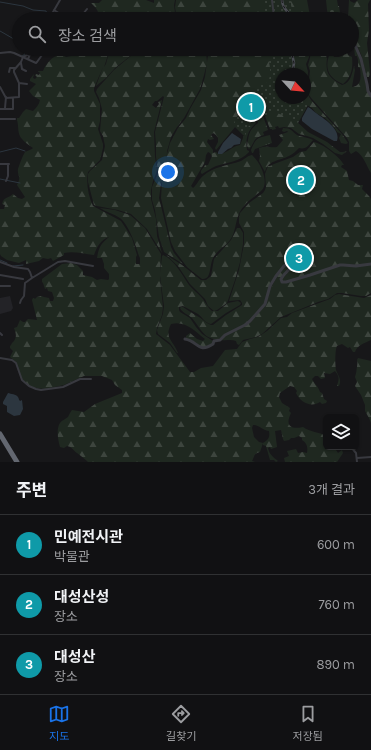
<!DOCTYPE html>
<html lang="ko">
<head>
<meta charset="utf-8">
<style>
	:root { --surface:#111113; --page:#1a1a1c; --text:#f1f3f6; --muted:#9c9da0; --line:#303133; --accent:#1a73e8 }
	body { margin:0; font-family:Karla,"Noto Sans KR",sans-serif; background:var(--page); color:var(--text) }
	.controls { position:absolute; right:12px; bottom:12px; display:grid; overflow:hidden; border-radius:6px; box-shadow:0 1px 3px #0004 }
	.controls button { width:36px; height:36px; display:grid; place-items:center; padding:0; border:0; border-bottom:1px solid var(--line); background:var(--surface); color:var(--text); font:20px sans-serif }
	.compass { position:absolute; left:275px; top:68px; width:36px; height:36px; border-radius:50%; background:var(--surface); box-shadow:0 1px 3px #0004; rotate:116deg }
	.you { position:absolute; left:168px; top:172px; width:14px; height:14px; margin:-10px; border:3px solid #fff; border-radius:50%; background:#1a73e8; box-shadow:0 0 0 6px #1a73e833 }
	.badge { display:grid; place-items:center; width:26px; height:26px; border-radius:50%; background:var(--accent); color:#fff; font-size:13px; font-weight:700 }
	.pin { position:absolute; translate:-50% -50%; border:2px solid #fff; box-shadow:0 1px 4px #0006 }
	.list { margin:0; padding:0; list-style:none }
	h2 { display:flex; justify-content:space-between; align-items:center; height:52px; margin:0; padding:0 16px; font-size:17px }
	h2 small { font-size:13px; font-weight:400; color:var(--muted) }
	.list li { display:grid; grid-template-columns:26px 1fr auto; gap:12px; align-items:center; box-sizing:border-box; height:60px; padding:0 16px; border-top:1px solid var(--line) }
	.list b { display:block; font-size:15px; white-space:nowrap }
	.list p { margin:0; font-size:13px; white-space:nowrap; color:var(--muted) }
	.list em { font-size:13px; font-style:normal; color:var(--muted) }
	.icon { flex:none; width:22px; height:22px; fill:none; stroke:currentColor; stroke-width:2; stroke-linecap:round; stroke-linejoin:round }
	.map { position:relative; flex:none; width:371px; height:462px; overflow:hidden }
	.search { position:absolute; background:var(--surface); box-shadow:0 1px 3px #0004; left:12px; right:12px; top:12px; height:44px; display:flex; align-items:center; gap:10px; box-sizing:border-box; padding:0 14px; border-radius:22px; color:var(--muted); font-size:15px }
	.sheet { height:232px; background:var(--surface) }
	nav { display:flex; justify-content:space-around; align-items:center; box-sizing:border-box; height:56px; border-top:1px solid var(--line); background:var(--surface); font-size:11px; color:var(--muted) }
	nav a { display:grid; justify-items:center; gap:2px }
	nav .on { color:var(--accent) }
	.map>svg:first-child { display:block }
</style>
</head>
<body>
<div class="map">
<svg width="371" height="462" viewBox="0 0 371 462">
	<defs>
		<pattern id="grass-tufts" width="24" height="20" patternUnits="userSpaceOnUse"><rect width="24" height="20" fill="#1f2820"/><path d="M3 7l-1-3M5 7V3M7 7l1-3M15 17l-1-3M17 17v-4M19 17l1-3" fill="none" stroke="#3d453e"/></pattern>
		<pattern id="forest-firs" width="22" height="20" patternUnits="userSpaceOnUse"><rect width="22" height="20" fill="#1f2820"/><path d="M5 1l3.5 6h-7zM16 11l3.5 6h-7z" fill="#3d453e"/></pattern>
		<pattern id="cemetery-stones" width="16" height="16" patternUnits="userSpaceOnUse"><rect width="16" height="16" fill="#1f2820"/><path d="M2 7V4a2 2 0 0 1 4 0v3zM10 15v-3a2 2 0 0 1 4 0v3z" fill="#3d453e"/></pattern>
		<pattern id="park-dots" width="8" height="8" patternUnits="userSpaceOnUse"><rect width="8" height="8" fill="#1f2820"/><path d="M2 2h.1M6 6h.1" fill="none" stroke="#3d453e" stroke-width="1.8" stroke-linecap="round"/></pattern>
	</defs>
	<rect width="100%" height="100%" fill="#171719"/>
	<!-- built -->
	<path fill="#232327" d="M10,296L13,308L11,311L0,314V298Z"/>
	<!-- grass -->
	<path fill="url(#grass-tufts)" d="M270,135L272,143L255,149L253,153H252L251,150C256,137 258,138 270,135Z"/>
	<!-- forest -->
	<path fill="url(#forest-firs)" d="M102,0H146L154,3V0H175L174,5L175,13L167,19H95C102,13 96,8 91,3H99Z
		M176,0H264V19H169L176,13L175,7Z
		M291,0H307L310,16L311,19H294L290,5Z
		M349,0H350V1L354,3L358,0H370L368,4L369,30L367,43L370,72L369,77H367L361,54L352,36V19H348Z
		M352,39L360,58L371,97V173C366,165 364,156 356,151L351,154L349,151V142L347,138L312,99L309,95L308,88L310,71L308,65L310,58L311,49H328V54L326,57L327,58C325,73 329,78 342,85C351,83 352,73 354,66L355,70L352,87C362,86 361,76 360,68L358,67V60L357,56H355L354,47H352Z
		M76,49H110L104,67L106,64L110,49H180L164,54L134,53L115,68L106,78L96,86L103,67L94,88V91L100,104V121L98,129L103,144V148L100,160L88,172C86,183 88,196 93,206L121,221L132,238L137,255L136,257V264H140V258L139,256C136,246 129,225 120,218C114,214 106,212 100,208L115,210L130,215L145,228L161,254L160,278L163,307L162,315L157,328L156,334L170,345L190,372H194L201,368L213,366L225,350L237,349L242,342L250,339L258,337L267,331L281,318L287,317L292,313L330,299L335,295L339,294L364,298L371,295V340C365,343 357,345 355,352H353L350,347L348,348L342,344L337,346C335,349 335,366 336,370C338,376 342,379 339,386H337C339,379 340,377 335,371L330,374L324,373L325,378L321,379L318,376H315L312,379C315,385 318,386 320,392L322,393L324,399L327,401L326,403L322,404L320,402C311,408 300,402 296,393L297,391L294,387L290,386L280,393L279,397L282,403L290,408L289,411L291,413C285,425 290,430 303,427C310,432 319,432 326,436V447H334L338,453L342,450L343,453L337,462H285L284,458L289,456L287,451L296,449L298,453L303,452L307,453C308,447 307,443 302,440V438L299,436L294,438H291L289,440L284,441L283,439L281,430L275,431L277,447L271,449L270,447L268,448C269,454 273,457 278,461L276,462L274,460H270L266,446L263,445V443C269,439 270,437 269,431C262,430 259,425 253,425L252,428L254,437L259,442L263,443L260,452C253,454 255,456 252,461L255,462H88C85,459 81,456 77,453C73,450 72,447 67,446L64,448L60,447C58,440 56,429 60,423C62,420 66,419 68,417L70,413L72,410L84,412L95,404L122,393V390L115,385L112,380L102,376H84L64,385L46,389L36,388L27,385L22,379L16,362L10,357L13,351L10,348V346L11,345L12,343L14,341C17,336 16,334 14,328L17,327L20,320L23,322H25L28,319L37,320L32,300L33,298H34L35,299L37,297L41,296L44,297L49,298L50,301H53L54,298L52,292L48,291L47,288L45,289L43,283L42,282V279L62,264L71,263L77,265L83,271V275L92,277L97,280L101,279L108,280L109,279V274L104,268V264L102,258H97C99,247 100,245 109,237C100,240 97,247 94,255C84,254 74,251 64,253V255L53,261L51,258L48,259L43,258L39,261L26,264V260L19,263L7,260L1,256L0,254V209H4L5,205L2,204C4,196 8,199 13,194L18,198L22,199L25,197L17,185C22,176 17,176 18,169C20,163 22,157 25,152L32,149L33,148C29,145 24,142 22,139C17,134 19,126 17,120V118H19L23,112L26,109L33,111C36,108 39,105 40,100L33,96L29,91L36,84L30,81V79L34,74L33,78L35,79L37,77L35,75L36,74L39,75L40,73L38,71H43C46,63 57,50 66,57L71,56L74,54Z
		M185,49L206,50L207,63L204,75L200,89L184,118L177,127L171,137L167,151L166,170L161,184L159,198L171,247L174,253L183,264L164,252L159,237L155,210L152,200V187L158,173L156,156V145L155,132L164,97L163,96L157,101H155L152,105L156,108L159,104L158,102L162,100L154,132L155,157L157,170L156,174L153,181L151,190V199L156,219L157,236L162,253L147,229L131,214L118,210L97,206L94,205L88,182V174L90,171L102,160L105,146L103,136L100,131L102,109L99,98L96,92L97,89L114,70L132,55L134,54L162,56Z
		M207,49H267L272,73L265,91L216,150L215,148L218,142V138L216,135L213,133L211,135L214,139L210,140L208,139L207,142L213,150V153L216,152L218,154C227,154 232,146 240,145L243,138V136L245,135L246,128L255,120L256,123C248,130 245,139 247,150L249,151V152C240,162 228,162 216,166C211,168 207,171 202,174L201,173C200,170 204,168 205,165H208L212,156L210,153L208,152L206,155L205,162L191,186L193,188C197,185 199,179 203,176C214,166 227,166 241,161C245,159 247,156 252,155C258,161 262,168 264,176C267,191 260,191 250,200C247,202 240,210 239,214C235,222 236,232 230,240C226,246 219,249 215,255C208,263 213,280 202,279L187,267L175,251L171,242L161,198L162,182L166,171L167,154L170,143L178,128L186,118L190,109L201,90L205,77L208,55Z
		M296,49H310L309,57L306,64L308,72L307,87L308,95L311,100L342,134L348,143L346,144L341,143L339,138L341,134L337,132L334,127L325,118L316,113L312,108L307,105L300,99V98H305V74H298L295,55Z
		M345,49H346L348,55L352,57C353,67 352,77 343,84C328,78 324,68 330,53H332L334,57H339L344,55Z
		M270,111L284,114L296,121L308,132L327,142L340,152H343L347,151L342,155L335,153L323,144L313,138L307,136L299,134L291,128L284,127L279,128L278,126L275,127L276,129L272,130V129H270L265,116Z
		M263,116L268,130L263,132L264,135C251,139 256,142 249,149L247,146C249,135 248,131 258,123L257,118Z
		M283,128C292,128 291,131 297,135C302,137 307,137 313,140C309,145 306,150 299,148C296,151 293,154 289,156C279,161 268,160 265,172L259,161L260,156L259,148C267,145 269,148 277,147L283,140L279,135L288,132L287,131L284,132L282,131Z
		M314,142C323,144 340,157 344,165H342L341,167L347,171L349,180L353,181L358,185H363L362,189L369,196L371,199V263L358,265L344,264L284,282L282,279C288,273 293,266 302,262V267L303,270L307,268V266L305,262H304L303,260L304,255L300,254L295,256L275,276L265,302L249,322L218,339C204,340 200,327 192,318C188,314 182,313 180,308L181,307H183C187,310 192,313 197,316C202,318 205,323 211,325H213L226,315L242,305V303L240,300L229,301L239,270L244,244V232L239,223V218L240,213L249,203L263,193L265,190L266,187L265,174L268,166H270L274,164L293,157L300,152L306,151Z
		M237,228H240L243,233V244L240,262L235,280L227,303L217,310L214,311L208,306L205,299L190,284L178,266L165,254L182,265L201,280H206L211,276L214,259L231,240Z
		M163,255C175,260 182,275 189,285C193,290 199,294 203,299C206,303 208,308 212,311H218L228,303L238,301L241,303L240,305L226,313L211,324C205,323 203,318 198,314C193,311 188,309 183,306L179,307V310L180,312L190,318L196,327L202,334L213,341L212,344L202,348L192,340L186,338V336L190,333L197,339L203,341L205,339C195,331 185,320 171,324C164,338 173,340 178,353H177L170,343L158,334L157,330L163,314L164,306L160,275L162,256Z
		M300,255L303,257L282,276L281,282L337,266L371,265V293L366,296H361L342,293H337L328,299L318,302L281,317L262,334L256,337L243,340L239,345L237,344L236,341C231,339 226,341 221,340L224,336L243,327L265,304L269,291L281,270Z
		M358,358L371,361V423L369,418L365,411V405L361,395L355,386L357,382L355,377C357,371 356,372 357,367C357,364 358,363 357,360Z"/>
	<!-- cemetery -->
	<path fill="url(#cemetery-stones)" d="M326,0H337L338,6H339L341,19H328Z"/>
	<!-- park -->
	<path fill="url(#park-dots)" d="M264,0H291V5L295,19H263V12Z
		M266,49H296V59L298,74H281V98H300L308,105L298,123L288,117L274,112L258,118L247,128V131L245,136L243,135L235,127L234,123L236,118L242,110L253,90L259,84L265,85C275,75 268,61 266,49Z"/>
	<!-- water -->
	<path fill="#2c363f" d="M308,107C312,109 313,111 316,113C324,119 341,129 337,141H334L312,129L302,121V118Z
		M232,133L241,139L240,144L234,145L231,148L228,149L222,154H218V152L223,143Z
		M8,393C11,394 16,394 18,397C19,399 19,400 20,401L22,400L23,409L20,415L14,416L7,412V406L3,404V402Z"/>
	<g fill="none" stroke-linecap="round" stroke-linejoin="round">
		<!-- stream -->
		<path stroke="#2c363f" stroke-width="1" d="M0,2L23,6L33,10L46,11L47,14L45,19
			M0,31L19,42
			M22,56L24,55L27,49
			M0,152L16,148L25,151
			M0,179L20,183
			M0,260L7,263
			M13,266L23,265"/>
		<!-- minor -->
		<path stroke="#38393f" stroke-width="2" d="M272,0L274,17
			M54,10L68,19
			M49,19L60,0
			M79,19L87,9
			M0,53L10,52L14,53L36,63L37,62L42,55
			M28,59L31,52
			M21,63L22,69L26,71
			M9,72L10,68H15
			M19,83L27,84
			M0,87L6,98L19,97V83L14,72V70L21,62L23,57L29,54L33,49
			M5,108L6,97
			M0,109H13V98
			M0,119H15
			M0,164H9
			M6,181L8,176V164
			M0,262L14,267L28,269L30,272L32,278L25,283L24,296L21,300L20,303
			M0,275L23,279
			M32,278L58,262L65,261L93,266
			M0,286H10
			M0,333L2,335
			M0,358L12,360L16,363L22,380L29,386L36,389L41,390L63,387L80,379H91
			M351,447L356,453L357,462
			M357,458L371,457"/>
		<!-- tertiary -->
		<path stroke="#38393f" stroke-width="3" d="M352,38L361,59L367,84L368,91L371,96
			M185,339C198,341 198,354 213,344L214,341L220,340L225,335L245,325L250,321L265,304L270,286L276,276L284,266L298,255H300L303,257V259C295,265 286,270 281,279L282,282H286L310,275L340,265H343L356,266L371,264"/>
		<!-- motorway -->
		<path stroke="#636770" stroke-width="5" d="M0,434L17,462"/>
		<!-- rail casing -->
		<g stroke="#4b4d54" stroke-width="2.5">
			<path id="rail" d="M282,0C282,6 287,12 292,16V19
				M291,49L294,63L292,74"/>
		</g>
		<!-- rail -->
		<use href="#rail" stroke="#121214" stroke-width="1" stroke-dasharray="3" stroke-linecap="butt"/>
	</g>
</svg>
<div class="controls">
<button><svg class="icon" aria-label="layers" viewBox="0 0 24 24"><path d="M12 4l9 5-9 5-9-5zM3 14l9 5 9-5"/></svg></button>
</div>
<svg class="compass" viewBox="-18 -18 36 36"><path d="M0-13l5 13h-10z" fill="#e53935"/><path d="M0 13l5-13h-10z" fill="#9c9da0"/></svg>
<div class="you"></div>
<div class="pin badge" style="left:251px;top:107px;background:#0f9aa8">1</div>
<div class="pin badge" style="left:301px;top:180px;background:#0f9aa8">2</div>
<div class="pin badge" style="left:299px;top:258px;background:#0f9aa8">3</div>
<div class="search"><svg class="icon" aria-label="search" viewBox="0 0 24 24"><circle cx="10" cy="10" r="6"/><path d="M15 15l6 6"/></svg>장소 검색</div>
</div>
<section class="sheet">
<h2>주변<small>3개 결과</small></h2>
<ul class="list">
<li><span class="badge" style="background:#0f9aa8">1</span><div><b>민예전시관</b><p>박물관</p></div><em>600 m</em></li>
<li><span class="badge" style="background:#0f9aa8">2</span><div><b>대성산성</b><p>장소</p></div><em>760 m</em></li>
<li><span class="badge" style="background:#0f9aa8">3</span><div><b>대성산</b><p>장소</p></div><em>890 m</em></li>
</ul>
</section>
<nav>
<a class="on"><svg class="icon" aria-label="map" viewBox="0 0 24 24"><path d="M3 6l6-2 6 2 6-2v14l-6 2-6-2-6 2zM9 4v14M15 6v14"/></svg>지도</a>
<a><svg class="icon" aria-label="directions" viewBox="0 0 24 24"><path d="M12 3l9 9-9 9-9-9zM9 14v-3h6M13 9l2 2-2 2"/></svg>길찾기</a>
<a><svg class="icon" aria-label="saved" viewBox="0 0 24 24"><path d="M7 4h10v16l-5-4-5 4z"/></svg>저장됨</a>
</nav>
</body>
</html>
